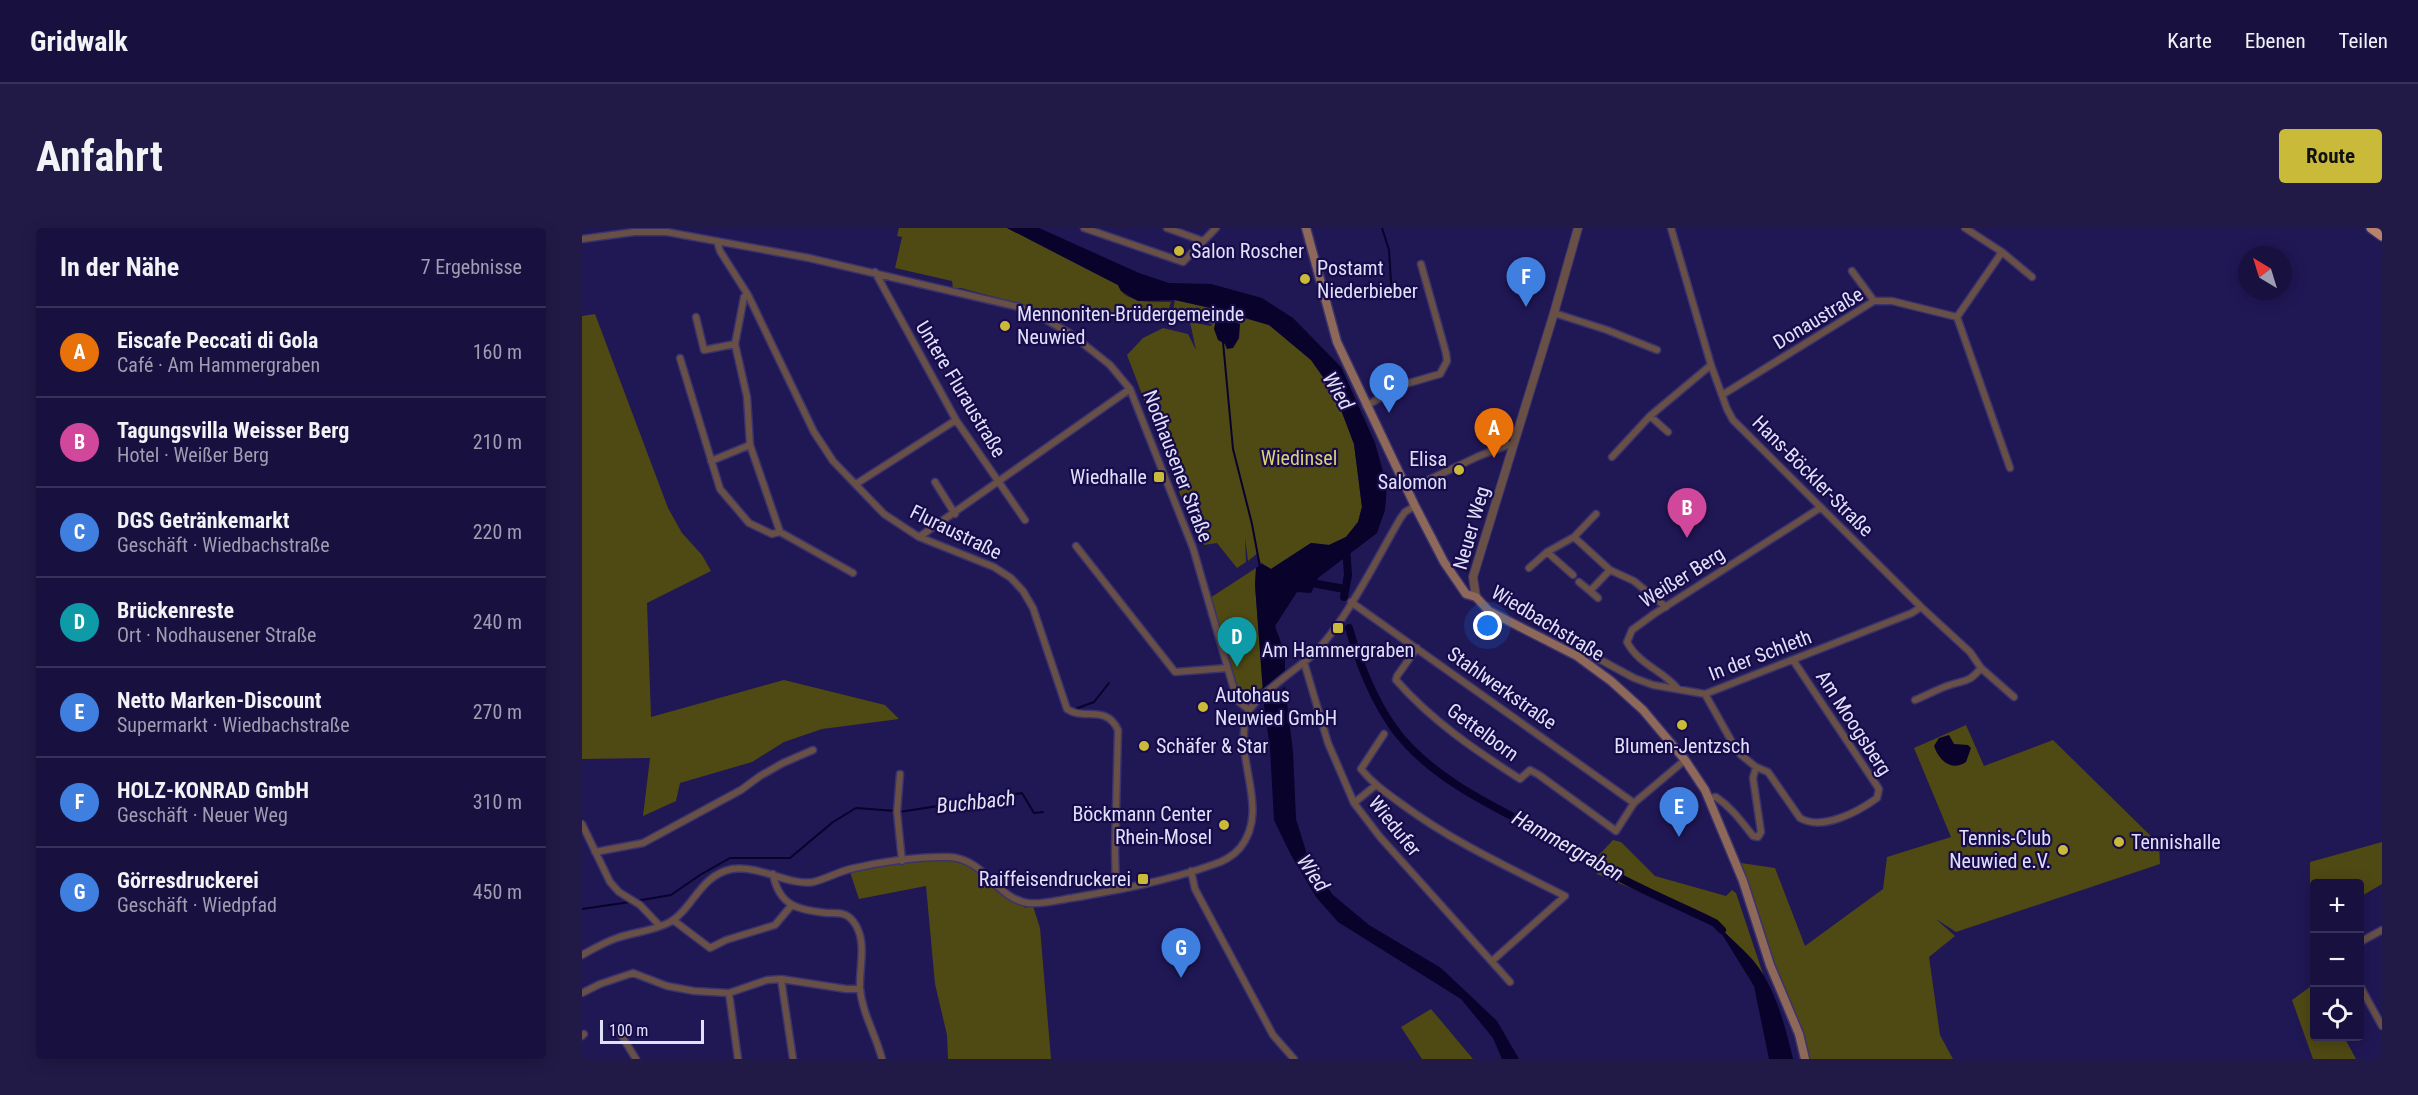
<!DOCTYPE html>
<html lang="de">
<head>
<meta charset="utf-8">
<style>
	:root { --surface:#181140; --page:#211a47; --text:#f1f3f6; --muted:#9f9db1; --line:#363159; --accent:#c9ba3a }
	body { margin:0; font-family:"Roboto Condensed",sans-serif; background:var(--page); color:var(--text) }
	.controls { position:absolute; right:18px; bottom:18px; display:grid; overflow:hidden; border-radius:6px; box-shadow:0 3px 15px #0003 }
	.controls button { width:54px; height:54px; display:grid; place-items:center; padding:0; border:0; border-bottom:2px solid var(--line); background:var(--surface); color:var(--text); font:30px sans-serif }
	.compass { position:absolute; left:1656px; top:18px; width:54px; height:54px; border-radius:50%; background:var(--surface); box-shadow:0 3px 15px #0003; rotate:322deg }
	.scale { position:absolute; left:18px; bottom:15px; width:104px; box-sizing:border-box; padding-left:6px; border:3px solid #dfe1f9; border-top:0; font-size:16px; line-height:21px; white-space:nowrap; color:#dfe1f9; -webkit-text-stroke:4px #180b4a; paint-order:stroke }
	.you { position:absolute; left:906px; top:398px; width:21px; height:21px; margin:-15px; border:4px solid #fff; border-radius:50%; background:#1a73e8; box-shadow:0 0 0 9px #1a73e833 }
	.badge { display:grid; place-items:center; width:39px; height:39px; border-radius:50%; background:var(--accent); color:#fff; font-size:20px; font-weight:700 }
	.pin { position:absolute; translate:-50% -50px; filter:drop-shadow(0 2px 3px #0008) }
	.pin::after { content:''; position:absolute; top:32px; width:21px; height:18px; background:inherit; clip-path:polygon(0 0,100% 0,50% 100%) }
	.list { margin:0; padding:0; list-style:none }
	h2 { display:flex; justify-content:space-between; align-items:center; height:78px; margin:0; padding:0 24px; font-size:26px }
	h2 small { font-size:20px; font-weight:400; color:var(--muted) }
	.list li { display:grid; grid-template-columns:39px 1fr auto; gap:18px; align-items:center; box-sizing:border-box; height:90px; padding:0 24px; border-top:2px solid var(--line) }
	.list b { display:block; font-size:22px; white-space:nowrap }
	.list p { margin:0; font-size:20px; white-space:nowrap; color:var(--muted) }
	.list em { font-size:20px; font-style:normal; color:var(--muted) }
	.icon { flex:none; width:33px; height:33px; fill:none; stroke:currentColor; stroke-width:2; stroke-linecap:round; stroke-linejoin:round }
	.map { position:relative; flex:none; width:1800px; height:831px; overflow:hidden; border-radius:6px }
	header { display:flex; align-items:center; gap:36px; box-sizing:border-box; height:84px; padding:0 30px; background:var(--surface); border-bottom:2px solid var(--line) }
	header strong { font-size:28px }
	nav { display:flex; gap:33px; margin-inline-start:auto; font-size:21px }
	.intro { display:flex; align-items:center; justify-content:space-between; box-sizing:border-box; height:144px; padding:0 36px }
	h1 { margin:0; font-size:42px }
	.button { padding:15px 27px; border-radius:6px; background:var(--accent); color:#111; font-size:21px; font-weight:700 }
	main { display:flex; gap:36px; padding:0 36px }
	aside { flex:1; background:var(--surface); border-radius:6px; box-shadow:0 3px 15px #0003 }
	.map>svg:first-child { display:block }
</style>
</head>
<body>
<header>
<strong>Gridwalk</strong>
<nav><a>Karte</a><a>Ebenen</a><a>Teilen</a></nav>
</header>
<div class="intro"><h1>Anfahrt</h1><a class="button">Route</a></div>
<main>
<aside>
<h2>In der Nähe<small>7 Ergebnisse</small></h2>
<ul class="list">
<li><span class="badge" style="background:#e8710a">A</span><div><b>Eiscafe Peccati di Gola</b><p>Café · Am Hammergraben</p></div><em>160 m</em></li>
<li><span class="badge" style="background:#d1479c">B</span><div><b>Tagungsvilla Weisser Berg</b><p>Hotel · Weißer Berg</p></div><em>210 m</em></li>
<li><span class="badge" style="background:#3f7fe0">C</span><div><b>DGS Getränkemarkt</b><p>Geschäft · Wiedbachstraße</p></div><em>220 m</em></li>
<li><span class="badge" style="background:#0f9aa8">D</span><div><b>Brückenreste</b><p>Ort · Nodhausener Straße</p></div><em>240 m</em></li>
<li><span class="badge" style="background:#3f7fe0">E</span><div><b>Netto Marken-Discount</b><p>Supermarkt · Wiedbachstraße</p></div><em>270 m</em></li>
<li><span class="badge" style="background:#3f7fe0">F</span><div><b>HOLZ-KONRAD GmbH</b><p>Geschäft · Neuer Weg</p></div><em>310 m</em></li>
<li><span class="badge" style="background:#3f7fe0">G</span><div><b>Görresdruckerei</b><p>Geschäft · Wiedpfad</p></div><em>450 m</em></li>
</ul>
</aside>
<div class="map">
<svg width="1800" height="831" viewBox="0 0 1800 831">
	<rect width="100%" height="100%" fill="#201755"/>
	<!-- green -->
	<path fill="#4f4914" d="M317,0H425L536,57C544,77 571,73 589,74L585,86L561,94L499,84L462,87L450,79L379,60H371L370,53L313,40L320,9L315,8Z
		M593,72L633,81V86L658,95L659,89L687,97L729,132L753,166L772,216L780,279L776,294L764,309L747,317L729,315L689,341L678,334L676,325L666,333L663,309L664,334L655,340L635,315L622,317L609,278L603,279L545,127L561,110L581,100L606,106L614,122L608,94L629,98L630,96L590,87Z
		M13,86L86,280L100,305L120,327L129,343L65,375L69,489L202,452L303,477L317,491L240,501L202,514L170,534L98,555L94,573L61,588L68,530L0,531V88Z
		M674,340L673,357L681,459L665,470L656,467L628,370Z
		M1384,497L1402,538L1471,512L1577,616L1578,636L1374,704L1354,691L1373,708L1347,729L1358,807L1371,831H1228L1221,805L1193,736L1159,635L1193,640L1223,718L1301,661L1305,629L1369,609L1332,520Z
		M1031,612L1039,614L1073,648L1144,668L1150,662L1154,665L1182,749L1169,731L1133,695L1015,646L1016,628Z
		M1800,614V656L1778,669V656H1732V694L1728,697V634Z
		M367,629L395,638L421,665L448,676L442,680L451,678L458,700L469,831H366L365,807L353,756L344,658L277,671L267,641L299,635Z
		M1732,756V808L1762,809L1774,831H1731L1710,772Z
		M849,781L891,831H840L819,799Z"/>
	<!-- water -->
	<path fill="#09022b" d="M425,0H457L557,45L587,55L629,56L680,70L711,90L759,139L793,215L805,258L803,282L795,305L736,350L729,365L715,364L693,398L703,426V459L711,524L714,591L728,636L751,667L787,697L859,740L915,793L937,831H920L911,810L879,771L756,694L734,669L709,627L692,592L688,520L682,478L673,357L674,340L680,336L689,341L729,315L747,317L764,309L776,294L780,279L772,216L753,166L729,132L687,97L633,81L593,72L556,73L539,63L536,57Z
		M635,87L658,96L657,110L651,120L645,121L643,116L636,112L632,101Z
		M1367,507L1372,516L1386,517L1389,520L1384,534C1369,544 1357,532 1352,518L1357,510Z
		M1133,695C1145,707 1159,719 1170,731C1193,758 1203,797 1211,831H1187L1172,758Z"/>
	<!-- pier -->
	<path fill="#201755" d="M706,440V456L679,479L678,463Z"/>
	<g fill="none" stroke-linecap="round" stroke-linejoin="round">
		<!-- stream -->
		<path stroke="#09022b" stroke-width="2" d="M800,0L807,22L810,71
			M641,114L651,221L670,296L678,339
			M493,481L512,474L527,455
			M317,584L440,565L452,585L461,584
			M54,673L89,667L118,647L148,630H208L251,594L274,580L314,583
			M0,681L48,674"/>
		<!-- canal -->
		<path stroke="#09022b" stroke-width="8" d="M724,354L763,361
			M762,369L766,347L764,319
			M767,400C777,435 790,469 811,499C849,553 923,584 980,614C995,622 1008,632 1022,641C1056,661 1097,677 1133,695L1140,702"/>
		<!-- minor casing -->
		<g stroke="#3b336c" stroke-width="9">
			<path id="minor" d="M502,0L601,34L634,0
				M585,0L621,13
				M1089,0L1129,137L1145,181L1151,192L1339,379L1388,424L1399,440L1432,469
				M1383,0L1420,24L1450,49
				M0,11L52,4H85L227,30L437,79L454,86L489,106L528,137L548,161L611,320L655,472L667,482
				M135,13L138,23L166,67L232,204L251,233L302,286L337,309L412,339L429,350L441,363L451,380L485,481C502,493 524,476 536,502L533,624L534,661
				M1270,43L1292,73
				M293,44L374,192L443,292
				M166,67L162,69L153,116L165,169L168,217L198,304L271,345
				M972,85L1025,102L1075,122
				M114,89L122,122L153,116
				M1375,89L1428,240
				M1375,89L1420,24
				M98,130L138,261L167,295L190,306L198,304
				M1140,167L1292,73H1310L1375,89
				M784,178L820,157L858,146L865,133L864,125L839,36
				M1068,188L1086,204
				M1030,229L1068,188L1129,137
				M129,233L168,217
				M353,254L373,286
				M274,256L374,192
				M825,262L897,228L926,217L930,218
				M337,309L548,161
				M992,309L1028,342L1052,353L1084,379
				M494,318L593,444L645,440
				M965,324L991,347
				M947,340L965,324L992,309L1014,286
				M997,354L1008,363L1028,342
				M1008,363L1016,370
				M769,374L1052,575
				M835,420L815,448L814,452C850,493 893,522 938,551L948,542L957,547L1034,603L1052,575L1103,532
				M995,428L1004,424L1052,450L1071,457L1123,466L1330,385L1339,379
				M722,434L746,515L772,575L798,609L928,754
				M1096,461C1082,443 1057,437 1045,414L1050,402L1072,386L1238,280
				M1123,466L1150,514L1159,527L1174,539L1186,544L1218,590C1240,603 1276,584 1295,570L1297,561L1211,432
				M1333,472C1343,468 1354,462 1365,458C1382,451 1385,457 1399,440
				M802,506L779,541C791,556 806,566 821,577C871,614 928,640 983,668L910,733
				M318,546L315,584L320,633
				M1127,570L1134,569C1150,580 1159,593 1171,608L1176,609L1179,604L1171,550L1174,539
				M772,575L794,557
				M0,596L28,654L37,664L58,677L78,698
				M13,624L61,615L159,562L178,548L201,535L231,522
				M609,643L613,661L691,807L712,831
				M191,646C197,678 216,682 245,685C255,685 264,684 271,693C286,712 277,738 278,760C280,785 294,807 300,831
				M91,692L128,720L144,712L193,697L209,678
				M1778,714L1800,702
				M0,727C11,721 23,714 35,710C52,704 72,703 88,694C110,682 118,647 150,641C178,637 207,658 231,654C244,651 256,644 268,641C297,634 337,628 367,629C404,631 413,670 446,675C459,677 476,672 490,670C536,662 585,653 630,637C640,634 651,628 658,620C690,580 649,529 666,485C671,471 713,442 727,430C761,400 794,332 818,291L823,284L833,278
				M199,751L211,831
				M1778,758L1800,798
				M0,765L18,756L51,745L85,758L112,763L147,765L185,752L199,751L264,761H278
				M147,765L156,831
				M36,802L54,831
				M0,808L2,806"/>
		</g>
		<!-- tertiary casing -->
		<g stroke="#3b336c" stroke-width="10">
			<path id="tertiary" d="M894,369L891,349L972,85L996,0"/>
		</g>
		<!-- secondary casing -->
		<g stroke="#3b336c" stroke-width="11">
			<path id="secondary" d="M724,0L755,114L833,278L862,334L884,366L894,369L907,383L995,428L1029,453L1061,482L1103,532L1123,562L1161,653L1188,737L1217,806L1223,831"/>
		</g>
		<!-- trunk casing -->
		<g stroke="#3b336c" stroke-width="12">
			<path id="trunk" d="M1789,0L1800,8"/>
		</g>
		<!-- minor -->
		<use href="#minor" stroke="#685046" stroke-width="6"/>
		<!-- tertiary -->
		<use href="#tertiary" stroke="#685046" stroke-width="8"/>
		<!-- secondary -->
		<use href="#secondary" stroke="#8e6859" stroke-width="8"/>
		<!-- trunk -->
		<use href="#trunk" stroke="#b9826d" stroke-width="9"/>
	</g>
	<!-- markers -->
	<g fill="#c9ba3a" stroke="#180b4a" stroke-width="2">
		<circle cx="597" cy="23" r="6"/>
		<circle cx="723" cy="51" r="6"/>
		<circle cx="423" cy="98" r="6"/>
		<circle cx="877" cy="242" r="6"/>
		<rect x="571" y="243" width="12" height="12" rx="3"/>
		<rect x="750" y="394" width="12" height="12" rx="3"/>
		<circle cx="621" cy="479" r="6"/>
		<circle cx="1100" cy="497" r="6"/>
		<circle cx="562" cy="518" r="6"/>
		<circle cx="642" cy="597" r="6"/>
		<circle cx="1537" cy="614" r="6"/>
		<circle cx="1481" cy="622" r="6"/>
		<rect x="555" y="645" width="12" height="12" rx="3"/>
	</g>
	<g text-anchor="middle" stroke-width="4.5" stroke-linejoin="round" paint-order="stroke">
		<!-- poi labels -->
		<g font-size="20" fill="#dfe1f9" stroke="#180b4a" text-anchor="start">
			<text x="609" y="30">Salon Roscher</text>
			<text x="735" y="47">Postamt<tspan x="735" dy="23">Niederbieber</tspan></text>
			<text x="435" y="93">Mennoniten-Brüdergemeinde<tspan x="435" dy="23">Neuwied</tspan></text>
			<text x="865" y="238" text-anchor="end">Elisa<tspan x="865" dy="23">Salomon</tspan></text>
			<text x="565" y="256" text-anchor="end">Wiedhalle</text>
			<text x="756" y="429" text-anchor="middle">Am Hammergraben</text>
			<text x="633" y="474">Autohaus<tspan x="633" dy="23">Neuwied GmbH</tspan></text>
			<text x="574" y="525">Schäfer &amp; Star</text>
			<text x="1100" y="525" text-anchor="middle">Blumen-Jentzsch</text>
			<text x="630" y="593" text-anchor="end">Böckmann Center<tspan x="630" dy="23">Rhein-Mosel</tspan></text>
			<text x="1469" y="617" text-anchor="end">Tennis-Club<tspan x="1469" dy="23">Neuwied e.V.</tspan></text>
			<text x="1549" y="621">Tennishalle</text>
			<text x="549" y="658" text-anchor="end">Raiffeisendruckerei</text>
		</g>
		<!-- street labels -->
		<g font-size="20" fill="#dfe1f9" stroke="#180b4a">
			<text transform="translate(1236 90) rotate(-31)" y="7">Donaustraße</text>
			<text transform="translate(379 161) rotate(59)" y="7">Untere Fluraustraße</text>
			<text transform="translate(596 238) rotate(69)" y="7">Nodhausener Straße</text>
			<text transform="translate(1231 248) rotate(45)" y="7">Hans-Böckler-Straße</text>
			<text transform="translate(889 300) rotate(-74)" y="7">Neuer Weg</text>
			<text transform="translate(374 304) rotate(26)" y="7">Fluraustraße</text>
			<text transform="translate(1100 349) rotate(-32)" y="7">Weißer Berg</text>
			<text transform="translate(966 395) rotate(31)" y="7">Wiedbachstraße</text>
			<text transform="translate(1178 427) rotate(-21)" y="7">In der Schleth</text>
			<text transform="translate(920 460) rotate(35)" y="7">Stahlwerkstraße</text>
			<text transform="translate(1272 495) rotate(57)" y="7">Am Moogsberg</text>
			<text transform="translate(901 504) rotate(36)" y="7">Gettelborn</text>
			<text transform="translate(813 598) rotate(51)" y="7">Wiedufer</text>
		</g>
		<!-- park labels -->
		<g font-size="20" fill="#dbd179" stroke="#180b4a">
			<text x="717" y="237">Wiedinsel</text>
		</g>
		<!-- water labels -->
		<g font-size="21" font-style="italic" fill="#e2e3f3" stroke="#180b4a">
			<text transform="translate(756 163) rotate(59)" y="7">Wied</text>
			<text transform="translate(394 574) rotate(-6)" y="7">Buchbach</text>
			<text transform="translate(986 618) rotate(29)" y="7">Hammergraben</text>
			<text transform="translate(731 645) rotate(56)" y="7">Wied</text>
		</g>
	</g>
</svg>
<div class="controls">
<button>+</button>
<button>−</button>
<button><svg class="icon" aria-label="locate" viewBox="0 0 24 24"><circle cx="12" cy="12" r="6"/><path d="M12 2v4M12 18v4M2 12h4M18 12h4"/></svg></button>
</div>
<svg class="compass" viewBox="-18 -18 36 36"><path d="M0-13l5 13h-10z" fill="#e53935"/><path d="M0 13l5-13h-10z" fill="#9f9db1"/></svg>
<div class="scale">100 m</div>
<div class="you"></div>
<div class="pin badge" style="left:912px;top:230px;background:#e8710a">A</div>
<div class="pin badge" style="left:1105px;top:310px;background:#d1479c">B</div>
<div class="pin badge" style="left:807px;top:185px;background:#3f7fe0">C</div>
<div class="pin badge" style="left:655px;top:439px;background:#0f9aa8">D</div>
<div class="pin badge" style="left:1097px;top:609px;background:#3f7fe0">E</div>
<div class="pin badge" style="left:944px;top:79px;background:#3f7fe0">F</div>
<div class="pin badge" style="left:599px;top:750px;background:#3f7fe0">G</div>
</div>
</main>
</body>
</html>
